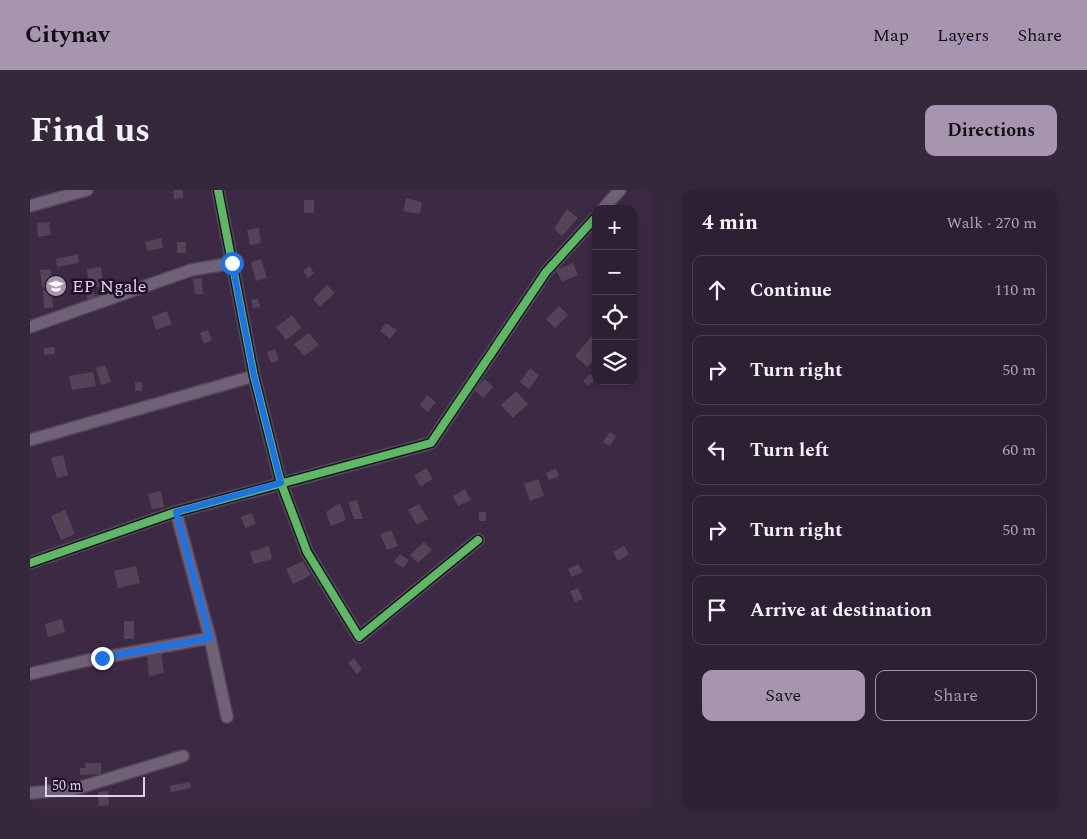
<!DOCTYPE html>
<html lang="en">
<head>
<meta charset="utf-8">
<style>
	:root { --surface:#2d2033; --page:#35283b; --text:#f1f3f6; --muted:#a7a3ac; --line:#483e4e; --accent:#a795b0 }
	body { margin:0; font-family:Spectral,serif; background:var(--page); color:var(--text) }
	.controls { position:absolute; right:15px; top:15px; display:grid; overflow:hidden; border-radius:10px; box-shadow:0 2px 12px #0003 }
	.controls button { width:45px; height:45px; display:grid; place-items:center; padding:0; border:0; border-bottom:1px solid var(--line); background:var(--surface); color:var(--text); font:25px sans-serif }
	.scale { position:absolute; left:15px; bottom:12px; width:100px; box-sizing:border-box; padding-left:5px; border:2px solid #e1ceea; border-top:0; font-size:14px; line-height:18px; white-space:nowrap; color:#e1ceea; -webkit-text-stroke:4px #1f1226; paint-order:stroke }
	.stop { position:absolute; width:15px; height:15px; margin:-11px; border:4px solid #1a73e8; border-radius:50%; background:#fff }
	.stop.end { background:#1a73e8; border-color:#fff; box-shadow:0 1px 5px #0008 }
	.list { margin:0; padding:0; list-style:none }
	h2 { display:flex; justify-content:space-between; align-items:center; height:65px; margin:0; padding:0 20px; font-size:21px }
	h2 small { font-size:16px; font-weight:400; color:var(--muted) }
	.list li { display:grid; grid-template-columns:32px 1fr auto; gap:15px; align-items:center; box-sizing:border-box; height:70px; margin:0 10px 10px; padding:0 10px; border:1px solid var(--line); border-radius:10px }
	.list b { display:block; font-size:19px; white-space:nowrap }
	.list em { font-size:16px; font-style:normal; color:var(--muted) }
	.actions { display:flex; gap:10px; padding:15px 20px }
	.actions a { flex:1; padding:11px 0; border:1px solid var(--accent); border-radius:10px; text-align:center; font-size:18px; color:var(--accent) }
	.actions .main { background:var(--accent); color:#111 }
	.icon { flex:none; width:28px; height:28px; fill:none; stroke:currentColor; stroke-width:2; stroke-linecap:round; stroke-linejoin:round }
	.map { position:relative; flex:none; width:622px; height:619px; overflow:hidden; border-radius:10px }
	header { display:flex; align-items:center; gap:30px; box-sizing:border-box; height:70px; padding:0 25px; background:var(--accent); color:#111 }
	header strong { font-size:24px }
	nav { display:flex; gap:28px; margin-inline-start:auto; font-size:18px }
	.intro { display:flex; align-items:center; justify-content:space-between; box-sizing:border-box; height:120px; padding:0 30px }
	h1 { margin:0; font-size:35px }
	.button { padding:12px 22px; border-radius:10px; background:var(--accent); color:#111; font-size:18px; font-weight:700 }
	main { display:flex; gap:30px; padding:0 30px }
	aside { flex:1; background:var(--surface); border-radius:10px; box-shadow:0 2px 12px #0003 }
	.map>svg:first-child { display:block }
</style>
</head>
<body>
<header>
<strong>Citynav</strong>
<nav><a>Map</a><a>Layers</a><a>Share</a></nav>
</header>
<div class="intro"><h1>Find us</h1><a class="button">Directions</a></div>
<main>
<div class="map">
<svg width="622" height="619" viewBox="0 0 622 619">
	<rect width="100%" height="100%" fill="#3c2a44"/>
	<!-- building -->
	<path fill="#544356" d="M143,0H153V8L144,9Z
		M376,8L392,12L390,24L373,21Z
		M274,10H284V23H274Z
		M537,19L548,28L532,46L524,39Z
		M19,32L21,45L8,47L7,33Z
		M229,38L231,53L220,55L217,40Z
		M131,48L133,58L117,61L115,52Z
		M147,52H156V63H147Z
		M48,64L49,73L27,77L26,69Z
		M231,69L237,88L226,91L221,72Z
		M543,73L548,85L532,92L526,80Z
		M279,76L284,83L278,88L273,81Z
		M71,77L73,96L59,98L57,79Z
		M21,79L22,97L12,98L10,80Z
		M172,88L173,104H165L163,89Z
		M297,95L305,103L290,117L283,109Z
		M22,100L23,118H14L13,101Z
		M64,102L65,109L57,110V103Z
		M228,109L230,117L223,118L221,110Z
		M529,116L538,125L525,138L516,129Z
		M137,121L142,134L126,140L122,127Z
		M262,125L271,138L256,150L246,137Z
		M356,133L367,140L360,149L350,141Z
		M178,140L182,150L174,154L170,143Z
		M279,143L289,155L274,166L264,154Z
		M562,146L566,150V168L557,177L545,166Z
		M24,157L25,164L14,165V158Z
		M245,159L249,170L241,173L237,162Z
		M75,175L81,192L71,195L66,178Z
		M500,178L509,185L499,199L490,192Z
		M63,182L66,196L42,200L39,186Z
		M560,184L565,189L558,196L553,191Z
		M455,189L463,197L453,208L444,200Z
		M105,192H112V201H105Z
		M486,201L498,214L483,228L471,215Z
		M397,205L406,212L398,222L390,215Z
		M580,242L586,246L580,256L573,252Z
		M33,265L38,285L27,288L21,268Z
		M396,278L403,289L391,296L384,286Z
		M526,279L529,286L519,290L516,283Z
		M508,289L514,306L500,311L494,294Z
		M435,299L441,310L428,316L423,306Z
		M131,301L134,317L122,319L118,304Z
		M327,310L333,329H324L318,312Z
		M310,313L316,330L301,336L296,322Z
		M389,314L398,329L387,335L378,320Z
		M35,320L45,344L31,350L21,326Z
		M449,322H456V331H449Z
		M222,323L226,334L215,338L211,327Z
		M361,340L368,356L357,360L350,344Z
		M394,352L402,360L388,373L380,365Z
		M239,356L242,369L224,374L220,362Z
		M594,356L599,364L588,371L583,362Z
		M370,364L379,370L373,378L364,372Z
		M273,371L281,385L263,394L256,379Z
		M548,374L553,382L542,387L538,379Z
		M106,376L110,393L88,398L84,381Z
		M548,398L553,409L545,412L540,401Z
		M32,429L35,442L18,447L15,434Z
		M94,431H104V449H94Z
		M131,462L134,483L119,486L117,464Z
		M324,468L332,479L327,484L318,473Z
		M55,573H71V584L50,585V578H55Z
		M160,592L161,598L141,602L140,596Z
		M78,601L79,615L69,616L68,602Z"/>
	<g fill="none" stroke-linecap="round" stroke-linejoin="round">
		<!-- minor casing -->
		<g stroke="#55455a" stroke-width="14">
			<path id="minor" d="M188,0L224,186L251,293L277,362L329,447L448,350
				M0,16L57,0
				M573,19L590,0
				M0,137L161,80L202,73
				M0,250L224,186
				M146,322L180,448L197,527
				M0,373L146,322L401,253L516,82L566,27
				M0,484L54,471L180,448
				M0,603L45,599L153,566"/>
		</g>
		<!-- minor -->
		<use href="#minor" stroke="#6f6176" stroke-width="11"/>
		<!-- cycleway casing -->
		<g stroke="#1f1226" stroke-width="11">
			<path id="cycleway" d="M188,0L224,186L251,293L277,362L329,447L448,350
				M0,373L146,322L401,253L516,82L566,27"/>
		</g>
		<!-- cycleway -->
		<use href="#cycleway" stroke="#5cba63" stroke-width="8"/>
	</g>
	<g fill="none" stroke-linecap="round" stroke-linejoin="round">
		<!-- route -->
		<path stroke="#1a73e8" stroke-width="6" d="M72,468L180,448L146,322L251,293L224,186L202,73"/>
	</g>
	<!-- icons -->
	<defs>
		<g id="school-disc" transform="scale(1.125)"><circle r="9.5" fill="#a795b0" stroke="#1f1226"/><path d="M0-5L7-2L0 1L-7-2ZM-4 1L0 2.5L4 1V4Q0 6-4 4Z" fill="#fff"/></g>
	</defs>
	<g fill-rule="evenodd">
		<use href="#school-disc" x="26" y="96"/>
	</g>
	<g text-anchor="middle" stroke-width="5" stroke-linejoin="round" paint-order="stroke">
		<!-- poi labels -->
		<g font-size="18" fill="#e1ceea" stroke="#1f1226" text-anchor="start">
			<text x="42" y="102">EP Ngale</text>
		</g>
	</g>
</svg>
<div class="controls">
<button>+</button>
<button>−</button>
<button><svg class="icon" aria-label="locate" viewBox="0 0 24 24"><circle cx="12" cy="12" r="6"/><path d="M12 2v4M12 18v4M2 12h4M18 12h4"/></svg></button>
<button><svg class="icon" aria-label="layers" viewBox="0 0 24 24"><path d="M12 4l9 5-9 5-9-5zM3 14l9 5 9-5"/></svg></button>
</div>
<div class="scale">50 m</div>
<div class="stop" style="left:202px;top:73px"></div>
<div class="stop end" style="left:72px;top:468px"></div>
</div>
<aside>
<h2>4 min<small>Walk · 270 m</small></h2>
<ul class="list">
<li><svg class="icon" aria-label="ahead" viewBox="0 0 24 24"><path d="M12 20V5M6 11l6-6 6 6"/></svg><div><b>Continue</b></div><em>110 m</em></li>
<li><svg class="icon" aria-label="right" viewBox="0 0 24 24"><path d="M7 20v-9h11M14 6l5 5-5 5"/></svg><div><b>Turn right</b></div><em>50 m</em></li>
<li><svg class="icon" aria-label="left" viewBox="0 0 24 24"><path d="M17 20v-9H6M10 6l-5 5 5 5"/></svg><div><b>Turn left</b></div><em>60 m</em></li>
<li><svg class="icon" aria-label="right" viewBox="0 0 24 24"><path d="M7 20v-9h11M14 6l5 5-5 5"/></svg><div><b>Turn right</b></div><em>50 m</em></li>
<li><svg class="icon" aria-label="arrive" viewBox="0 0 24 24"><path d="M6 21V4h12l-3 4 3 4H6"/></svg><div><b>Arrive at destination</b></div></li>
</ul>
<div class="actions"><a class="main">Save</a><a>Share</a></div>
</aside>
</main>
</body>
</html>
